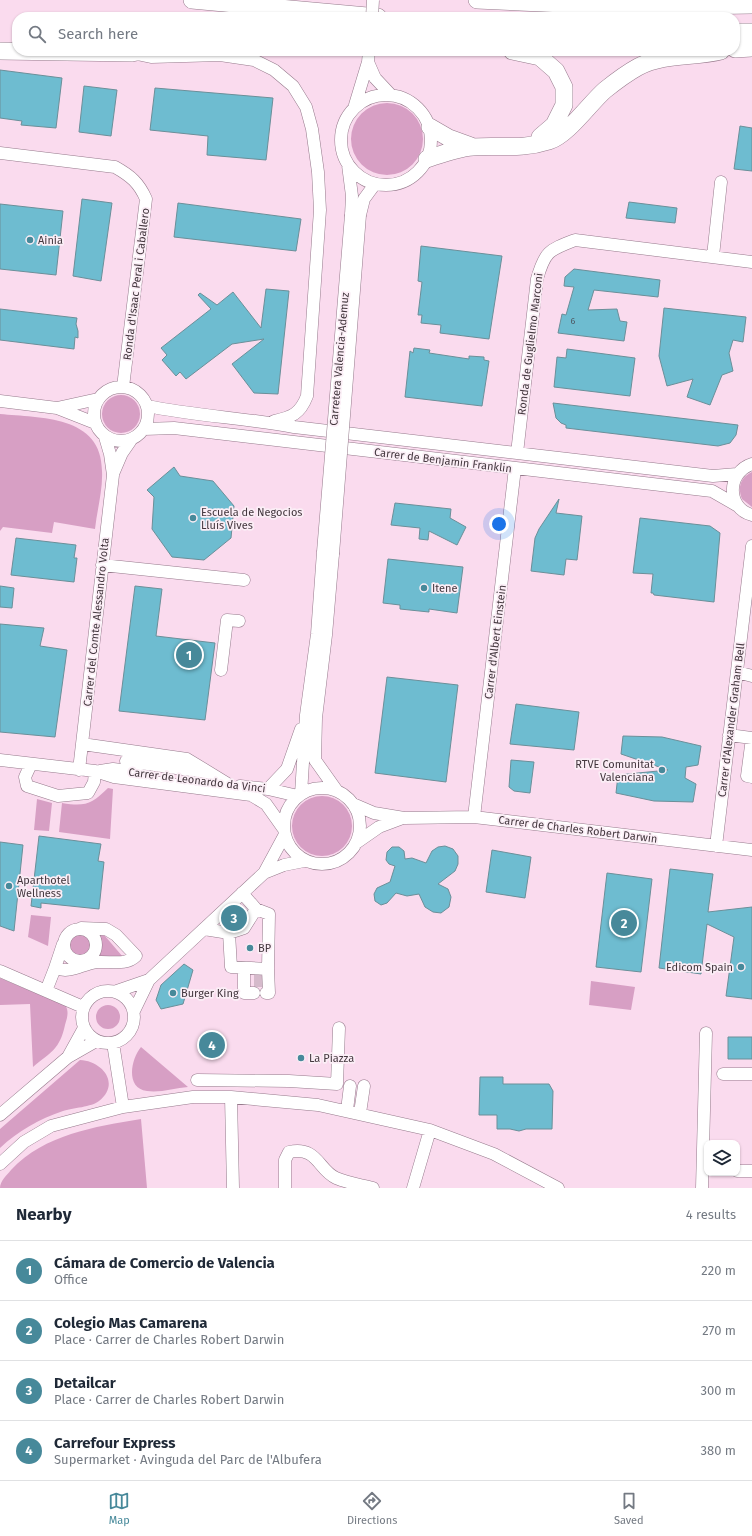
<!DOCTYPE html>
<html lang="en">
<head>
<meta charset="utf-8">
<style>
	:root { --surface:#fff; --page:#f2f2f3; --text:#1f2937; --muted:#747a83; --line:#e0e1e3; --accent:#47899a }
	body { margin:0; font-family:"Fira Sans",sans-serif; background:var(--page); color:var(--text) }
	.controls { position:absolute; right:12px; bottom:12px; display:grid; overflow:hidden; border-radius:8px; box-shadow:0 1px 3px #0004 }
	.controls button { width:36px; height:36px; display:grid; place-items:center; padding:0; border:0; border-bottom:1px solid var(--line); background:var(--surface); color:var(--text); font:20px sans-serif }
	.you { position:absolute; left:499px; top:524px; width:14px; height:14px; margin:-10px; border:3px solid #fff; border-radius:50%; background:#1a73e8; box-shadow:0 0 0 6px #1a73e833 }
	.badge { display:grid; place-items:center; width:26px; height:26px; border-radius:50%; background:var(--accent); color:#fff; font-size:13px; font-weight:700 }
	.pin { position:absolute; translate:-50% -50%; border:2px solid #fff; box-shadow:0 1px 4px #0006 }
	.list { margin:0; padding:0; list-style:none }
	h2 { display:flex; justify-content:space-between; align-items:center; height:52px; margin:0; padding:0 16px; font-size:17px }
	h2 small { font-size:13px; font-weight:400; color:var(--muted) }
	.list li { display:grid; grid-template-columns:26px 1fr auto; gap:12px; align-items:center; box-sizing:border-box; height:60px; padding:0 16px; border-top:1px solid var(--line) }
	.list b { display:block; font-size:15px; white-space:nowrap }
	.list p { margin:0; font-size:13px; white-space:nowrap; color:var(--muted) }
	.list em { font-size:13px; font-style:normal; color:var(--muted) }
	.icon { flex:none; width:22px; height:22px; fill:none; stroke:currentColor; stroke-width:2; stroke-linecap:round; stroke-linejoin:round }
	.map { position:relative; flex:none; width:752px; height:1188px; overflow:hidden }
	.search { position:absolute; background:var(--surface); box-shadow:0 1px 3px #0004; left:12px; right:12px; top:12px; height:44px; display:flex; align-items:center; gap:10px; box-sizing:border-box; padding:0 14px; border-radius:16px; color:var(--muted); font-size:15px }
	.sheet { height:292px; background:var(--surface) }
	nav { display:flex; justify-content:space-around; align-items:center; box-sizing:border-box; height:56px; border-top:1px solid var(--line); background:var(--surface); font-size:11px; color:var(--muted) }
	nav a { display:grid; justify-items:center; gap:2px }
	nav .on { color:var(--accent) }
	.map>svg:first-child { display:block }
</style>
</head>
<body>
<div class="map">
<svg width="752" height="1188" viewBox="0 0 752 1188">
	<rect width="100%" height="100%" fill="#fadbee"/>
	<!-- green -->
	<path fill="#d79fc4" d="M351 139a36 36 0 1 1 72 0a36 36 0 1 1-72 0Z
		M102 414a19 19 0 1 1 38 0a19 19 0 1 1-38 0Z
		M0,414C40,418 102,415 102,471C103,490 97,510 95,529L54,522L52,533L3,527L0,531Z
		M752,472V507L742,499C737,487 741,477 752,472Z
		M108,788L113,789L110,839L59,832L62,803C85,807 92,804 108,788Z
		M292 826a30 30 0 1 1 60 0a30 30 0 1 1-60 0Z
		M37,799L52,803L49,831L34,830Z
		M31,915L51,917L48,946L28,937Z
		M67 944a12 12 0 1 1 24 0a12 12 0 1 1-24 0Z
		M98,935L105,936L123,957H94L100,946Z
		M0,978L66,1006C69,1013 67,1018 65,1025C60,1049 51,1052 33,1067L30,1004L0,1005Z
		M591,981L635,987L631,1010L589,1005Z
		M96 1017a12 12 0 1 1 24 0a12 12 0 1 1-24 0Z
		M141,1047L188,1087C175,1088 160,1093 147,1091C125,1088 131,1059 141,1047Z
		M80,1060C102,1061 121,1083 99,1101C92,1107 72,1108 63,1111C39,1119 18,1131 0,1148V1129Z
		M141,1119L147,1188H0C0,1181 7,1175 11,1170C45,1134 94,1127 141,1119Z"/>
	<!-- building -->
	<path fill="#6ebcd0" stroke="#6b8f99" d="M0,70L62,78L56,128L21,125L22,121L0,118Z
		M84,86L117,90L111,136L79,132Z
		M155,88L273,98L266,160L207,155L208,136L150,130Z
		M740,126L752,128V171L734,169Z
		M82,199L112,203L101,281L73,276Z
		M629,202L677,208L675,223L626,218Z
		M178,203L301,219L296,251L174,237Z
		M0,204L63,211L56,275L0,269Z
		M421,246L502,256L489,339L440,333L441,325L421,323L422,315H418L422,282L418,281Z
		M574,269L660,280L658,297L594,290L588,310L617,309L620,321L627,322L624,341L558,333L562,314L566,315L574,287L564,286L565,277Z
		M266,289L289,291L278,394L254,393L232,364L264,339L232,344L186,379L180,372L176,376L162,360L167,355L161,348L211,309L198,295L200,293L217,305L233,292L261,328Z
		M664,308L746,317L743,342L733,340L729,353L733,371L722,375L710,405L687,397L693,379L667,386L659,356Z
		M0,309L77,318L76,324L78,331V338L75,337L74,349L0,340Z
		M414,348L430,350L429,353L469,359V356L484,357V360L489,361L482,406L405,397L410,351L413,353Z
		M567,349L635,358L630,396L554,387L557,357L566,358Z
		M553,403L738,425L736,435L730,443L718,446L566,428V425L561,423L556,418Z
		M174,467L180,476L213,481L234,506L231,538L204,560L172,557L152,529L154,497L147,490Z
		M559,499L556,513L582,516L577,560L566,559L564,575L531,571L535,538L539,529Z
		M395,503L451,509L450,518L466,527L457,545L429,531L428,540L419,539L420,528L391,525Z
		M640,518L710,526L720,533L714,602L654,595L653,593H651L653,574L633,573Z
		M16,538L76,545L74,558H77L74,582L11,575Z
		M388,559L463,567L457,613L429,609V612L400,609V605L383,603Z
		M0,586L14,588L12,608L0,607Z
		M135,586L162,589L156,636L215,643L205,720L119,711Z
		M0,624L44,628L40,646L67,650L55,737L0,732Z
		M387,677L458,685L446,782L375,773Z
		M516,704L579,712L574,750L510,744Z
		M623,736L662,737L701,746L698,765L686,767L685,778L696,784L693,802L654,801L616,793L618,775L668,770L621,754Z
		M511,760L534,762L530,793L514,791L509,787Z
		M39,836L101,844L98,861L104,862L99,909L41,903V908L31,906Z
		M0,842L23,845L14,931L0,926Z
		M445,846L453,849L458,856V864L455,871L438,884L448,889L451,897L449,907L441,913L433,912L425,907L419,894L407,896L396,893L387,903L381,905L375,901L374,894L377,888L390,882L395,866L389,864L386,860L387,852L392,847H399L404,851L405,859L412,858L426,863L432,851L438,847Z
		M492,850L531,857L525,898L486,892Z
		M670,869L713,874L708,912L752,907V999L726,996L734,937L707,924L701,974L659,968Z
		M607,873L652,879L641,972L596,967Z
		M236,909L241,918L239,922L230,925L224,921Z
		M184,964L193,970L183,1004L161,1009L156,1000L161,985Z
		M728,1037H752V1059H728Z
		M480,1077H503V1084H549L553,1091L552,1129H526L519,1131L510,1129H497V1115H479Z"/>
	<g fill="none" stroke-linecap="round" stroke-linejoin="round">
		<!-- minor-tunnel -->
		<path stroke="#d5bacb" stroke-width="12" stroke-dasharray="12 6" stroke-linecap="butt" d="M254,981H266"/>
		<!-- minor casing -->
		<g stroke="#967a8c" stroke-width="13">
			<path id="minor" d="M132,53L151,57L220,55L254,60L274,70L293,86L306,107L312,129L318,172L320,210L307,396C300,414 292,417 274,421
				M368,62L375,78L390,94
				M341 140a45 45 0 1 1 90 0a45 45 0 1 1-90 0Z
				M355,105L368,62L369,51
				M0,153L115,167C131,176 139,183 146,199L123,387
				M348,165L352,196L351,215
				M360,215L364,199L375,184
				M713,256L721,182
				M94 414a27 27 0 1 1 54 0a27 27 0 1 1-54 0Z
				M0,401L57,408L95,423
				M147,406C196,416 246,418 294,427L713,476L737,474
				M57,408L98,399
				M144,429L174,428L712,491L738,506
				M517,453L537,279C545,251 549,250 575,240L752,262
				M752,464C727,472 726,508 752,515
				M113,474L122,453L131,440
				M333,554L326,635L316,718L315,760L337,791
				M102,565L244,580
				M221,670L227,620L239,621
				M737,672L752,676
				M729,735L752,738L747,776L752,777
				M82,744L187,759L228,784
				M0,760L95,771L114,777L251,795L266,804L283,828
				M126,761L205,772
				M31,764L25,777L27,786L58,796L88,793L94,782L95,771
				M79,770L113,475L110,454L105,437
				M100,771L113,769L137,772
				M240,786L268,789L298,796
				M284 826a38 38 0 1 1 76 0a38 38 0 1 1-76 0Z
				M268,789L287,769L301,729
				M301,794L306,715L317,634L323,552
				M353,804L374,813L404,818L474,817L752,850
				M474,817L515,468
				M356,843L379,827L403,818
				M716,846L752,546
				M264,873L284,865L304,861
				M64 945a16 16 0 1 1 32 0a16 16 0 1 1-32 0Z
				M204,929L229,933L231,967L268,969L269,914L256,909L242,893
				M229,933L244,928L256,909
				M63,944L55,968C71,974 81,964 97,962C111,961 126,966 136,956L116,935L106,929L81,928
				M244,968V993H254
				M0,971L83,1007
				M82 1017a26 26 0 1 1 52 0a26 26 0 1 1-52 0Z
				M46,991L55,968
				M117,991L149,980
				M266,993H269L268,969
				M134,1011L149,980L264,873L284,836
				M113,1043L123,1107
				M68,1057L84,1028
				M723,1074H752
				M197,1080L289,1081L337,1084L339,1028
				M231,1097L233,1188
				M347,1110L350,1086
				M360,1113L364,1086
				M0,1115L68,1057L96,1041
				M0,1164L24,1142L51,1126L123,1107L193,1097H231L318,1105L430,1130L494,1154L558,1188
				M737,1171H752
				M285,1188V1160L289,1152C318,1146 318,1170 336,1178C347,1183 362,1185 373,1188
				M413,1188L430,1130
				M702,1188L706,1033"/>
		</g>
		<!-- highway casing -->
		<g stroke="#967a8c" stroke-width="18">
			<path id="highway" d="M192,0L378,17
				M477,0L631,7L752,5
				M735,32H752
				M735,49L752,48
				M0,51L132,53L142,51
				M512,51L540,57L556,71L564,87V105L554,125L540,137
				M430,127L449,138L471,146
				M427,159C442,154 457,148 473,147C501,145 521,150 549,141C568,135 590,103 605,90C615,82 627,73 638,67C664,53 693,58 721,51"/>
		</g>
		<!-- minor -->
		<use href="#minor" stroke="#fff" stroke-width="12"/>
		<!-- highway -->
		<use href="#highway" stroke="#fff" stroke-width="17"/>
		<!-- minor-bridge casing -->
		<g stroke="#967a8c" stroke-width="13" stroke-linecap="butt">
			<path id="minor-bridge" d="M372,17L373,0
				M323,552L351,215
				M333,554L360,215"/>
		</g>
		<!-- minor-bridge -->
		<use href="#minor-bridge" stroke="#fff" stroke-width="12"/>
	</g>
	<!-- markers -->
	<g fill="#47899a" stroke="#fbeef6" stroke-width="1.5">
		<circle cx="30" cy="240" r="4"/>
		<circle cx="193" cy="518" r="4"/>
		<circle cx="424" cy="588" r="4"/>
		<circle cx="662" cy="770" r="4"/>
		<circle cx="9" cy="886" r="4"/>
		<circle cx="250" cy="948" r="4"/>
		<circle cx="741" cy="967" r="4"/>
		<circle cx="173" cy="993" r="4"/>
		<circle cx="301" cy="1058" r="4"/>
	</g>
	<g text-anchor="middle" stroke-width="3.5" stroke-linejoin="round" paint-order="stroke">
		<!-- number labels -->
		<g font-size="9" fill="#4e5862">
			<text x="573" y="324">6</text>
		</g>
		<!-- poi labels -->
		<g font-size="11" fill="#43373e" stroke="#fbeef6" text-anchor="start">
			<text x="38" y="244">Ainia</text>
			<text x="201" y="516">Escuela de Negocios<tspan x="201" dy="13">Lluís Vives</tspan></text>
			<text x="432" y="592">Itene</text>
			<text x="654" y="768" text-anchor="end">RTVE Comunitat<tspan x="654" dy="13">Valenciana</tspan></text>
			<text x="17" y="884">Aparthotel<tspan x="17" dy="13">Wellness</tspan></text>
			<text x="258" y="952">BP</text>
			<text x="733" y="971" text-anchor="end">Edicom Spain</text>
			<text x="181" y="997">Burger King</text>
			<text x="309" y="1062">La Piazza</text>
		</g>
		<!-- street labels -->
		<g font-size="11" fill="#43373e" stroke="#fbeef6">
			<text transform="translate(136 284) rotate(-83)" y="4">Ronda d'Isaac Peral i Caballero</text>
			<text transform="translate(530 344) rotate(-83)" y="4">Ronda de Guglielmo Marconi</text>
			<text transform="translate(339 359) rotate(-85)" y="4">Carretera Valencia-Ademuz</text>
			<text transform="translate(443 460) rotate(7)" y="4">Carrer de Benjamin Franklin</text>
			<text transform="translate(96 622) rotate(-84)" y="4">Carrer del Comte Alessandro Volta</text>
			<text transform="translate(495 642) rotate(-83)" y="4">Carrer d'Albert Einstein</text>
			<text transform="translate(731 720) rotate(-83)" y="4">Carrer d'Alexander Graham Bell</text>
			<text transform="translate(197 780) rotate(7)" y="4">Carrer de Leonardo da Vinci</text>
			<text transform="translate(578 829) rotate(7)" y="4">Carrer de Charles Robert Darwin</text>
		</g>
	</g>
</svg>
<div class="controls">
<button><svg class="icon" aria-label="layers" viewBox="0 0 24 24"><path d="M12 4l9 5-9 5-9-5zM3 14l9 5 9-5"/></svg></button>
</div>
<div class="you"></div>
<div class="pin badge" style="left:189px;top:655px">1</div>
<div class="pin badge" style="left:624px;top:923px">2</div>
<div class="pin badge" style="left:234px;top:918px">3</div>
<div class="pin badge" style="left:212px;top:1045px">4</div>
<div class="search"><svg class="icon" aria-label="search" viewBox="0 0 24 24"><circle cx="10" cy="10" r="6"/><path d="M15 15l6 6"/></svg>Search here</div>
</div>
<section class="sheet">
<h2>Nearby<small>4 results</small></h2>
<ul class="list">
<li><span class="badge">1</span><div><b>Cámara de Comercio de Valencia</b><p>Office</p></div><em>220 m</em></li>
<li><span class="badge">2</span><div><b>Colegio Mas Camarena</b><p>Place · Carrer de Charles Robert Darwin</p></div><em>270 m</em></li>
<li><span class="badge">3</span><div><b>Detailcar</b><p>Place · Carrer de Charles Robert Darwin</p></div><em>300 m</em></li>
<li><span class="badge">4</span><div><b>Carrefour Express</b><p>Supermarket · Avinguda del Parc de l'Albufera</p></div><em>380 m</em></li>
</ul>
</section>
<nav>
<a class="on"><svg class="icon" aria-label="map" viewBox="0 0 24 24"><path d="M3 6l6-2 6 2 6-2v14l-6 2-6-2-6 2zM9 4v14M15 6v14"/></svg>Map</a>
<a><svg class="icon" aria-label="directions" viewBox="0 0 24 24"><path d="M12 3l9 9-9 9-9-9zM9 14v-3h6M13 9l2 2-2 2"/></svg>Directions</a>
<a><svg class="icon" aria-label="saved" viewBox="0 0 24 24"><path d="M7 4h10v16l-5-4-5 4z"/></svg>Saved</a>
</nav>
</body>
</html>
